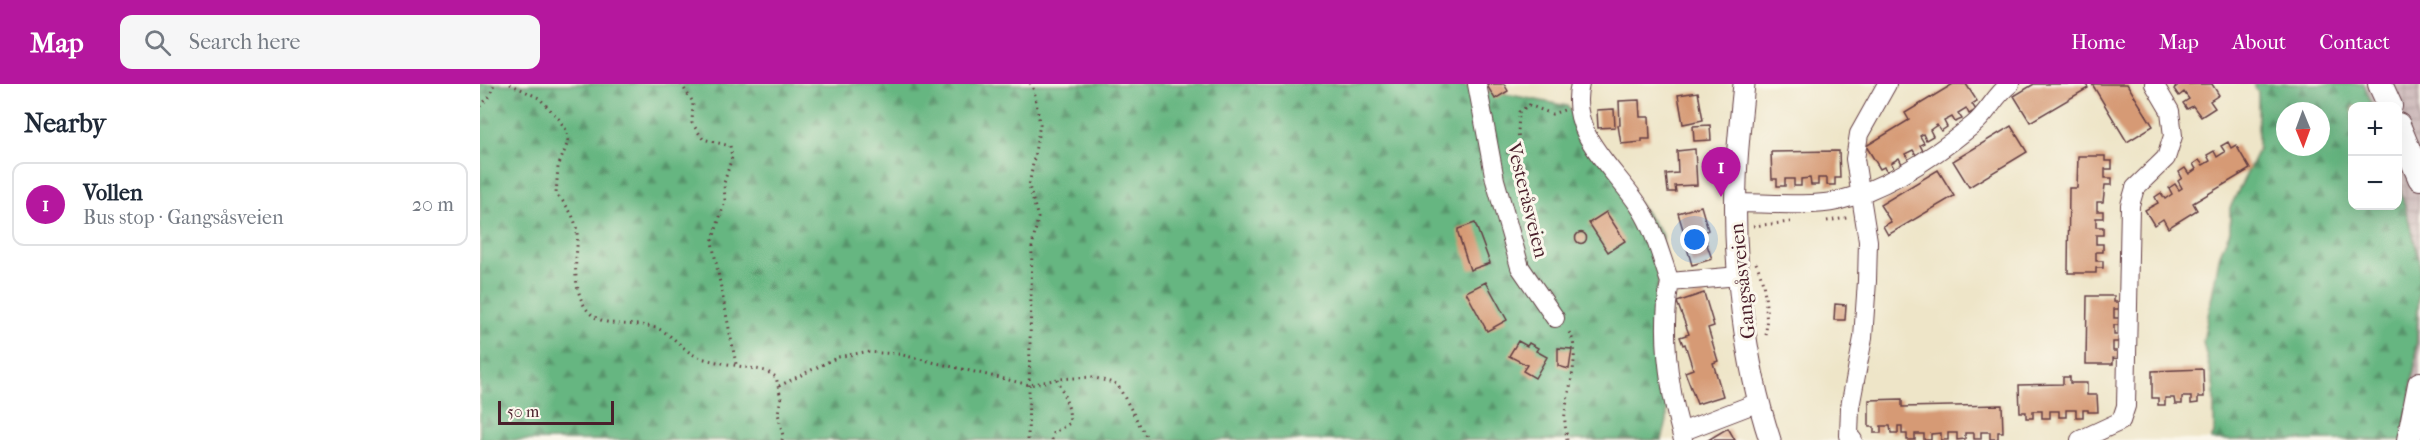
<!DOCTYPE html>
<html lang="en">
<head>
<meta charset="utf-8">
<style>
	:root { --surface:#fff; --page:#f6f6f7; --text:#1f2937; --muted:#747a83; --line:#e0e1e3; --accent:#b5179e }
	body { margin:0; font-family:"IM FELL French Canon",serif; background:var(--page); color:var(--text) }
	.controls { position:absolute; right:18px; top:18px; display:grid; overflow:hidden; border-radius:12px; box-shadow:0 6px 24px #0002 }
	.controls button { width:54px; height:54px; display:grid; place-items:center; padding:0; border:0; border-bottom:2px solid var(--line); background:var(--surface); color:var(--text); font:30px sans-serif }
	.compass { position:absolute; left:1796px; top:18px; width:54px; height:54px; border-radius:50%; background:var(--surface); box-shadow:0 6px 24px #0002; rotate:179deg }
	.scale { position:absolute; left:18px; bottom:15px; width:116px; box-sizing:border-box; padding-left:6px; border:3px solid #4a1f2b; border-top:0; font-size:16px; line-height:21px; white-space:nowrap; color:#4a1f2b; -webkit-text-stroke:4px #fbf7ec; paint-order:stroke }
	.you { position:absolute; left:1215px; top:156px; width:21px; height:21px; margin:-15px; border:4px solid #fff; border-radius:50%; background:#1a73e8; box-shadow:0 0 0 9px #1a73e833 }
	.badge { display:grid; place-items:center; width:39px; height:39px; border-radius:50%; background:var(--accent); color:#fff; font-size:20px; font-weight:700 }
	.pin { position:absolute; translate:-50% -50px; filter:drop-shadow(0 2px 3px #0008) }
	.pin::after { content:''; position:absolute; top:32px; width:21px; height:18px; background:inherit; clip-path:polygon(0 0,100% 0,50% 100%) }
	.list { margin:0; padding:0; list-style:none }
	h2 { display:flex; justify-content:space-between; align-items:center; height:78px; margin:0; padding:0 24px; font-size:26px }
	h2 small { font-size:20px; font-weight:400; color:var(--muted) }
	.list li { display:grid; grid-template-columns:39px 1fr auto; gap:18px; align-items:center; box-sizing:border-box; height:84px; margin:0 12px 12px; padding:0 12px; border:2px solid var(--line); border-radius:12px }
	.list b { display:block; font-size:22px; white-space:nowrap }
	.list p { margin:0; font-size:20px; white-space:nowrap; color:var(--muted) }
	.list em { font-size:20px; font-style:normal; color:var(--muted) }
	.icon { flex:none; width:33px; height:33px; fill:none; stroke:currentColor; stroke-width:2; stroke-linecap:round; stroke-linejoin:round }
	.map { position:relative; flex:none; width:1940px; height:356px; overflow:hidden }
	header { display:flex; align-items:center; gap:36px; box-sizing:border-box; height:84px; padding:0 30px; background:var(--accent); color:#fff }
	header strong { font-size:28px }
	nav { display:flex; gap:33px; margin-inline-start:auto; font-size:21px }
	.search { width:420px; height:54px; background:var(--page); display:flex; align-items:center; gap:15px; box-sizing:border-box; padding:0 21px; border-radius:12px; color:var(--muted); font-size:22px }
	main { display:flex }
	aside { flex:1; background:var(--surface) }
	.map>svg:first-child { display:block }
</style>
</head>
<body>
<header>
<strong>Map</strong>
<div class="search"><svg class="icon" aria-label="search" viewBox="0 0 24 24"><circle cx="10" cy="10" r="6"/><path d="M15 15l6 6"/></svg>Search here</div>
<nav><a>Home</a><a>Map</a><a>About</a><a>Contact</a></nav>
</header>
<main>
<aside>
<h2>Nearby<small></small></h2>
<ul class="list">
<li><span class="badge">1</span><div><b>Vollen</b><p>Bus stop · Gangsåsveien</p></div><em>20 m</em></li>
</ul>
</aside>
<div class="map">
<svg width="1940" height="356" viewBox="0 0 1940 356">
	<defs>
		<pattern id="industrial-grid" width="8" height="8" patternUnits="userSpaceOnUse" patternTransform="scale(1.5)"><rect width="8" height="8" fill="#d2bfbf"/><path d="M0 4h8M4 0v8" fill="none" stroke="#b6a4a4"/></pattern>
		<pattern id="forest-firs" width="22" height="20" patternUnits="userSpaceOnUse" patternTransform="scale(1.5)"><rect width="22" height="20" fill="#66b681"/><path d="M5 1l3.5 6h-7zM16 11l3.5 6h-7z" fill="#56936a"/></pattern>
	</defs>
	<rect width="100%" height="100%" fill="#fbf7ec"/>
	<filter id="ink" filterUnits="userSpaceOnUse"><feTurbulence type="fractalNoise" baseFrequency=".0167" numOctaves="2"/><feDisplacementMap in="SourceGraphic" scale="12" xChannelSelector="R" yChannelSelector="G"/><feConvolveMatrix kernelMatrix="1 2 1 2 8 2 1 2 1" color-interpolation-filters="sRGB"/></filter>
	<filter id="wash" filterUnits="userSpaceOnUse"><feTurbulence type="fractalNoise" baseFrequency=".008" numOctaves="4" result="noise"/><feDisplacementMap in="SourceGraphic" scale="24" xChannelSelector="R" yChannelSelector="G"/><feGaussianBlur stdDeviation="1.35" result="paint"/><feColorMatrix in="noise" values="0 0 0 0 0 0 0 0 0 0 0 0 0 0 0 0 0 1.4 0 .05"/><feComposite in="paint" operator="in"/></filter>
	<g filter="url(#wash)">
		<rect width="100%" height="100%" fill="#eee5c8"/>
		<!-- industrial -->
		<path fill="url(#industrial-grid)" d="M1884,0H1940V178L1918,97V22H1892Z
			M1940,209V356H1923L1936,273Z"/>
		<!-- forest -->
		<path fill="url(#forest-firs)" stroke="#586a56" stroke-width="1.5" fill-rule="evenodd" d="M0,0H974L1087,22L1183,152L1176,225L1186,226L1187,337L1182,356H0Z
			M1774,0H1884L1892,22H1872V122H1918V97L1940,178L1936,273L1923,356H1731L1734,350V304L1723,258L1740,170L1750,147V124L1778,66V9ZM1805,27H1841V63H1805Z"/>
		<g id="blocks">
			<!-- building -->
			<path fill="#d69a74" d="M1009,0H1024L1028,7L1015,15L1007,1Z
				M1473,0H1486L1497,17L1492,20L1496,26L1489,30L1486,24L1478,29L1482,35L1475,38L1472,33L1464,37L1467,43L1461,47L1457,41L1450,46L1453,52L1446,56L1443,50L1440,52L1444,59L1440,61L1443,67L1436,71L1433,66L1425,70L1429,76L1422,80L1419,74L1411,79L1414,84L1408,88L1404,83L1400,85L1386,62L1429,36L1425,29Z
				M1554,0H1606L1608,4L1550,38L1534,12Z
				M1612,0H1647L1673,42L1647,58Z
				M1699,0H1732L1739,11L1730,17L1735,24L1721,33L1713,22L1707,25L1703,19L1709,15L1704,8L1699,12L1694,5Z
				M1218,8L1223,36L1203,40L1198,11Z
				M1159,16L1160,33H1169L1170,55H1162V58L1141,60L1138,41H1140L1139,17Z
				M1134,25L1135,43L1118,44L1117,26Z
				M1230,41L1231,56L1214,57L1213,42Z
				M1531,42L1547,68L1489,103L1473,77Z
				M1748,58L1751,64L1756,61L1770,85L1713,119L1717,126L1688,144L1683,135L1674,141L1665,126L1678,119L1675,113L1681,109L1685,115L1692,110L1689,104L1695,100L1699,106L1702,104L1698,97L1702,94L1699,88L1705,84L1709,90L1716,85L1713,80L1719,76L1723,81L1730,77L1727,71L1734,67L1737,73L1745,68L1741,62Z
				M1215,65L1217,101L1195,102L1196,108H1188L1186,90L1198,89L1197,67Z
				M1359,67L1360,94H1355V101H1347V94H1338V101H1331L1330,94L1321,95V102H1314V95H1305V102H1297V95H1292L1291,68Z
				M1598,72H1625V77H1632V85H1625V94H1632V101H1625L1623,118H1617V127H1623V134H1616V143H1623V151H1616V160H1623V168H1616V177H1623V184H1616V189H1588L1589,104H1597Z
				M1458,86L1474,112L1408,151L1403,142L1411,138L1400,121Z
				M1221,122L1228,146L1224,148L1227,157L1208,162L1198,129Z
				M1126,128L1145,157L1128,168L1109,139Z
				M995,139L1010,179L990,186L978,149V145Z
				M1095.5 154a5.5 5.5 0 1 1 11 0a5.5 5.5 0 1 1-11 0Z
				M1226,158L1232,175L1212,181L1207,164Z
				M1006,198L1027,236L1007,247L986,208Z
				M1224,209L1234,242L1228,244L1238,277L1233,279L1243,312L1217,320L1205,288L1213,285L1205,260L1203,261L1200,253L1209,250L1197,218Z
				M1607,212H1634V218H1641V225H1634V234H1640V241H1634V251H1640V258H1633V267H1640V275L1633,274V280H1606Z
				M1355,220L1366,221L1365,236H1354Z
				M1038,257L1047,262L1049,259L1058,264L1056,267L1067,273L1055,294L1043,287L1047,281L1029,272Z
				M1078,264L1092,265L1089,285L1078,282Z
				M1723,285L1724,313H1718V319L1711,320V313H1702V320H1695L1694,314H1685V321H1678V314H1672V287Z
				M1583,293H1590V299H1607V311H1617L1618,328H1608V326H1603V333H1596V326H1586V333H1579V327H1570V334H1562V327H1553V334H1546V328H1540L1539,301L1583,300Z
				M1422,315V323L1522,321L1523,348H1518V355H1510V348H1501V355H1494V349H1485V355L1477,356V349H1468V356H1461V349L1451,350V356H1444V350H1435V356H1427V350H1422V342H1418V349H1411L1410,342H1401V349H1394V343H1389V316Z
				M1248,344L1255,356H1228Z"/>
		</g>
	</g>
	<g filter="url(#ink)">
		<use href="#blocks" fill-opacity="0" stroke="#633d43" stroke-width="1.5"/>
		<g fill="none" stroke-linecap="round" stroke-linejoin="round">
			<!-- minor casing -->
			<g stroke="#633d43" stroke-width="20">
				<path id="minor" d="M997,0L1015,96L1040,183L1075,234
					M1100,0C1087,51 1137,86 1161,125C1175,147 1181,173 1190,198
					M1256,119C1284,119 1331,123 1357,117C1406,105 1455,72 1493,41C1508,29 1515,11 1530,0
					M1201,348C1188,301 1181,246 1190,198L1259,192
					M1203,356L1201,348L1279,318
					M1373,356L1369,352L1370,323L1383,254L1387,197L1388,157L1375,75L1379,50L1407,0
					M1600,356L1641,337L1646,322L1650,121L1655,104L1686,74L1693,52L1690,27L1674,0"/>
			</g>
			<!-- tertiary casing -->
			<g stroke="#633d43" stroke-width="23">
				<path id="tertiary" d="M1264,0C1261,32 1257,64 1256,96C1253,179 1264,277 1290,356"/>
			</g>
			<!-- secondary casing -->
			<g stroke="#633d43" stroke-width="26">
				<path id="secondary" d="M1900,0L1910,22
					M1918,41L1940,94
					M1929,356L1940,300"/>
			</g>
			<!-- path -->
			<path stroke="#633d43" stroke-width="3" stroke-dasharray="1.5 4.5" stroke-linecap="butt" d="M30,0L59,14L78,34L87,47L88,58L78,83L76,110C114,148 87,167 99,209C111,251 147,235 176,244C191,249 201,264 214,271C226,278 269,283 286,287L296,293L301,314L298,329L303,352L302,356
				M201,0L213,18L212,39L223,55L250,62L252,73L244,99L245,117L232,158L256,280
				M0,22L10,12L14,0
				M1027,68L1034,71L1041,65L1038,49L1039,28L1049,21L1072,30L1084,26
				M1347,137L1367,134
				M1273,142L1311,138
				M1276,179C1287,203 1287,229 1286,255
				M299,302L358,273L385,268L418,270L550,301L578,295L612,293L637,300L668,356
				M548,356L552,163L558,134L549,102L560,40L554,6L550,0
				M572,356L573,349L590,339L589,325L578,295
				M1087,356C1086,347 1084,337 1085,328C1088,307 1103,262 1087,246"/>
			<!-- minor -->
			<use href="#minor" stroke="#fff" stroke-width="18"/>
			<!-- tertiary -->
			<use href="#tertiary" stroke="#fff" stroke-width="21"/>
			<!-- secondary -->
			<use href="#secondary" stroke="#fff" stroke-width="24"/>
		</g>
	</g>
	<g text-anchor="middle" stroke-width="6" stroke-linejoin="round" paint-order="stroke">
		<!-- street labels -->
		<g font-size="20" fill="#4a1f2b" stroke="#fbf7ec">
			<text transform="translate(1048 116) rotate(76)" y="7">Vesteråsveien</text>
			<text transform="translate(1262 197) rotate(-96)" y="7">Gangsåsveien</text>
		</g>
	</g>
</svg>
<div class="controls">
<button>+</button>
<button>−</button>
</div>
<svg class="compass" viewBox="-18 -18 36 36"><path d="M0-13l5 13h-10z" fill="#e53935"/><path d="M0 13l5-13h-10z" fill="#747a83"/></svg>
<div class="scale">50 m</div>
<div class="you"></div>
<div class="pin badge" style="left:1241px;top:113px">1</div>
</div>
</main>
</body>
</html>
